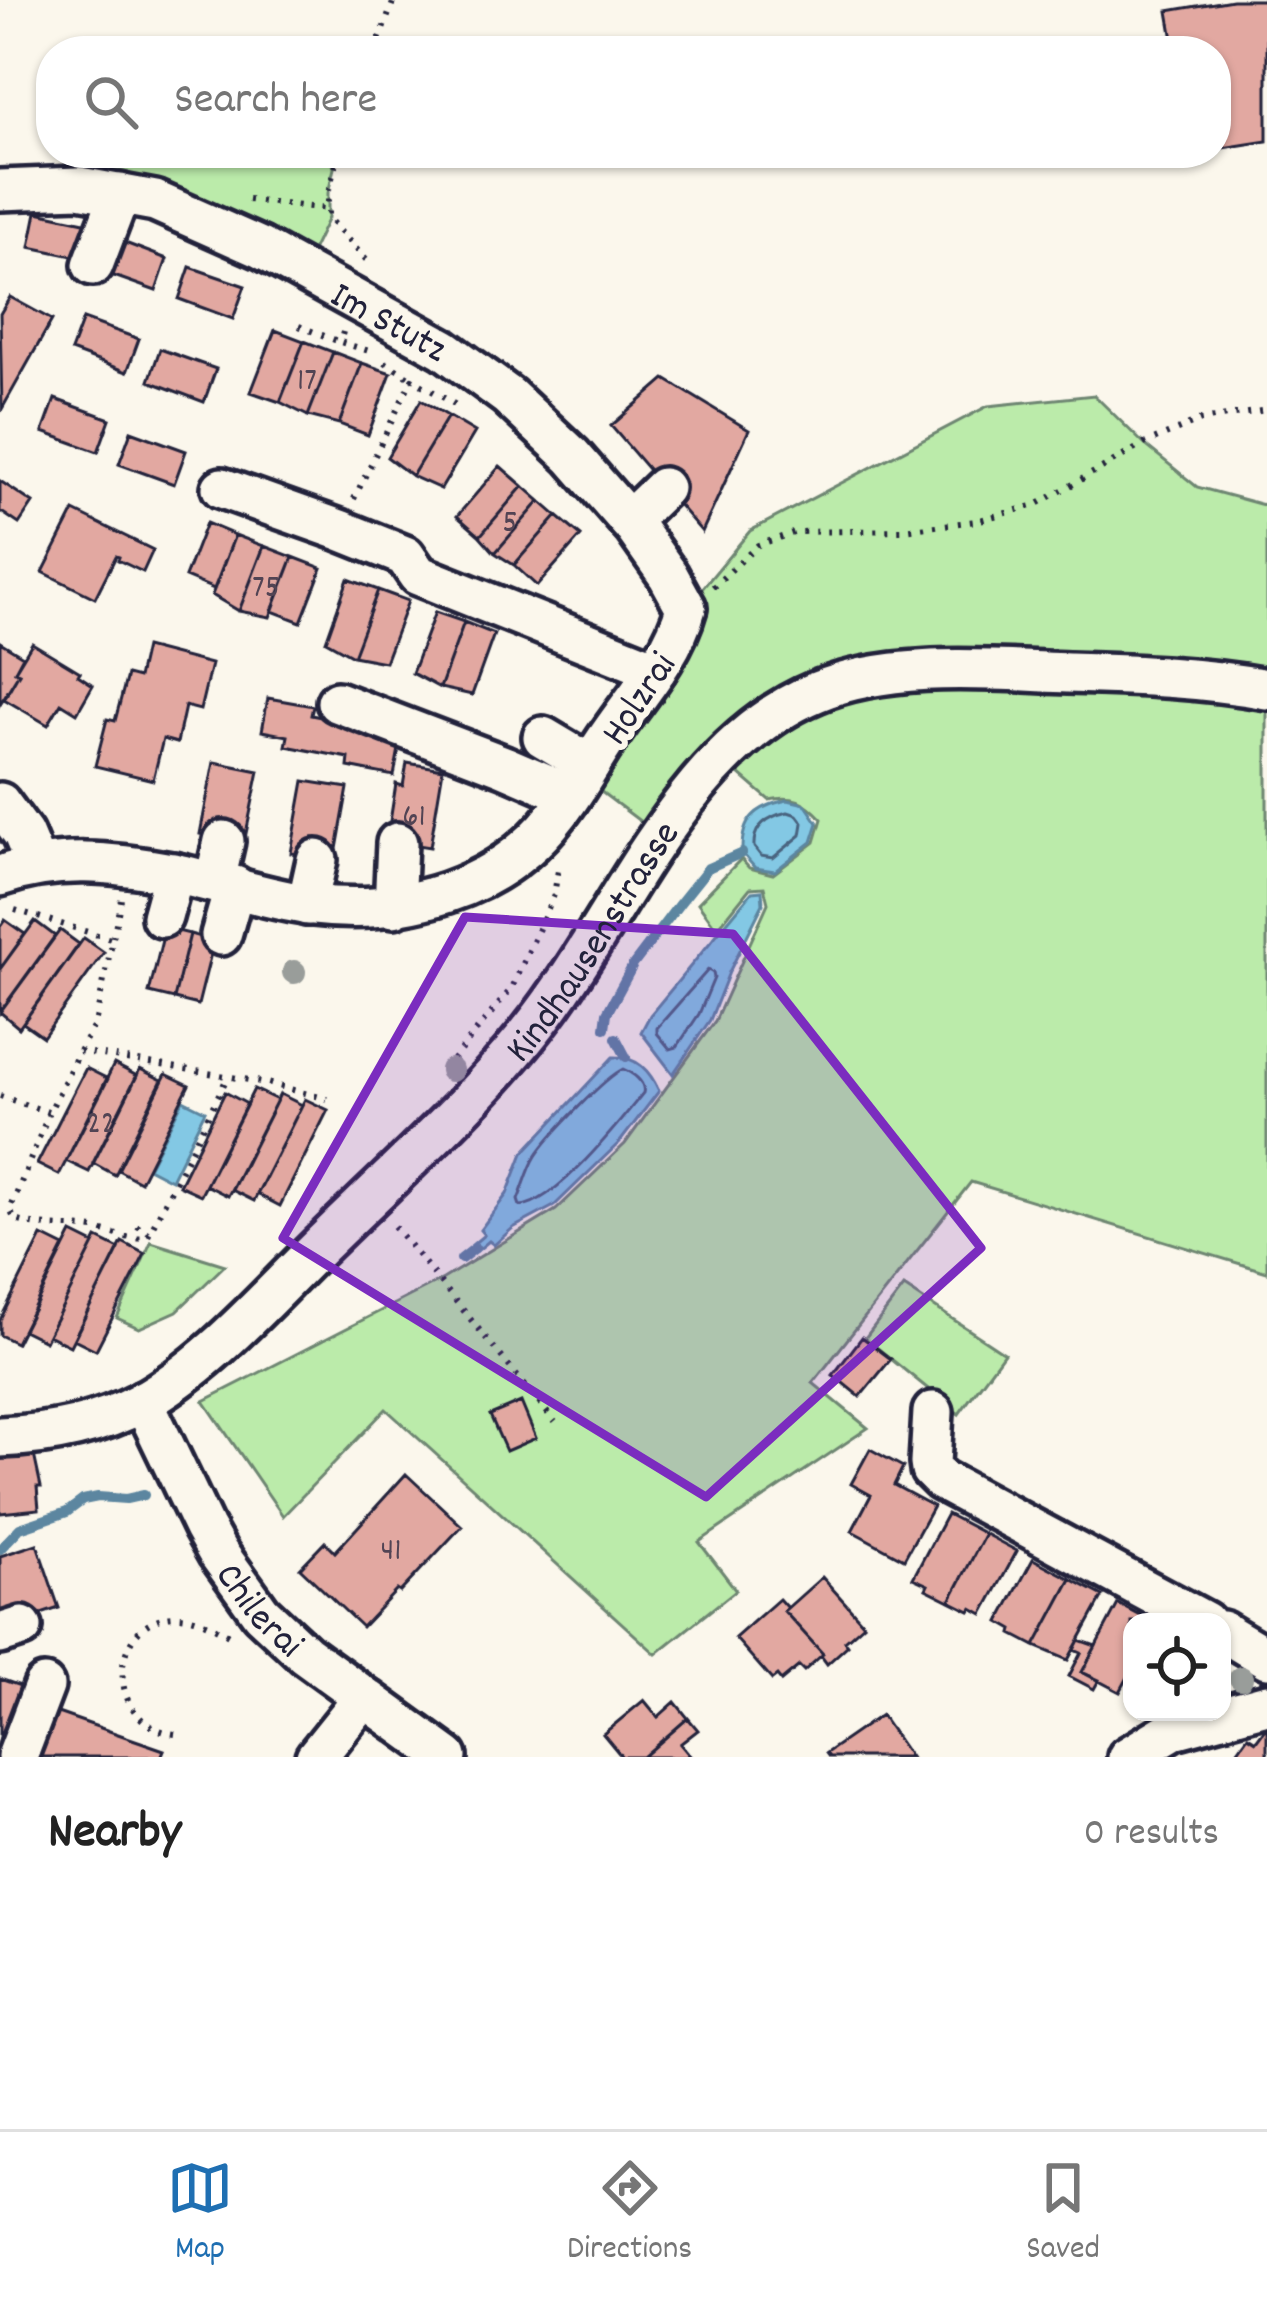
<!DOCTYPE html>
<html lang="en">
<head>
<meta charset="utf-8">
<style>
	:root { --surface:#fff; --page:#f2f2f2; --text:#222; --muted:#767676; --line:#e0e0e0; --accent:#1f6fb2 }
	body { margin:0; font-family:Dekko,sans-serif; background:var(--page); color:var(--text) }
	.controls { position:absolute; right:36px; bottom:36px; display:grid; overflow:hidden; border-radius:24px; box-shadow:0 3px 9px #0004 }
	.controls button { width:108px; height:108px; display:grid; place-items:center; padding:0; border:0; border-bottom:3px solid var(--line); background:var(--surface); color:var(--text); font:60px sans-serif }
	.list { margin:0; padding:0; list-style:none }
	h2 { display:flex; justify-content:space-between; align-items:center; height:156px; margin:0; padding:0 48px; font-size:51px }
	h2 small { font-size:39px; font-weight:400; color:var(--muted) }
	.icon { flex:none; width:66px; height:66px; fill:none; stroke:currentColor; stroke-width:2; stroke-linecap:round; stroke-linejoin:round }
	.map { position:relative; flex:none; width:1267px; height:1757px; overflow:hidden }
	.search { position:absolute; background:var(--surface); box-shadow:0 3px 9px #0004; left:36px; right:36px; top:36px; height:132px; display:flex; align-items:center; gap:30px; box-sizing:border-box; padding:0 42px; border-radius:48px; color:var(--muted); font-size:45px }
	.sheet { height:372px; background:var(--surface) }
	nav { display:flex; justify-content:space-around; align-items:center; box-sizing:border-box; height:168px; border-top:3px solid var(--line); background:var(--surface); font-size:33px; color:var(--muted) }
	nav a { display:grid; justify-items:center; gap:6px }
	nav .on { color:var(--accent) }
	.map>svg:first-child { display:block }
</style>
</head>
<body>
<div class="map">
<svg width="1267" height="1757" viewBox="0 0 1267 1757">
	<rect width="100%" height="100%" fill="#fbf7ec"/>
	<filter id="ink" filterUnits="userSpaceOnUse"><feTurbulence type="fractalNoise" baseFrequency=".00833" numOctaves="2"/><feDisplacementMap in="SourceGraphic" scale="24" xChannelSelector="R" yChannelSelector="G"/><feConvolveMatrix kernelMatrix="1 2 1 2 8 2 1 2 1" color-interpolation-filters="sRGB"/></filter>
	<g filter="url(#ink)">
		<!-- green -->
		<path fill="#bbebaa" stroke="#6e8672" stroke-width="3" d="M86,153H299L335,164L328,193V218L302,272L79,187Z
			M1094,395L1144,444L1197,487L1267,506V1272L971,1182L813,1383L868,1428L699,1542L736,1590L656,1654L386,1409L283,1516L204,1401L443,1279L556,1210L625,1144L715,1021L768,903L764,887L750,888L717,929L698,903L741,859L749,868L773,874L815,842L822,819C804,800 794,795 769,800L738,773L670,844L592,785L686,608L750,531L988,406Z
			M151,1242L225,1265L177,1311L139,1328L117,1318Z
			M904,1287L1004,1353L959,1414L865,1338Z"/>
		<!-- water -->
		<path fill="#83c8e4" stroke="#5c86a0" stroke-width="3" d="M788,800L805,804L818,823L812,842L775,871L755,868L742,853C741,819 756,806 788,800Z
			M762,891L763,904L729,972L710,1020L673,1074L641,1032L650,1015L752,892Z
			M613,1057C637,1056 650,1071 659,1091L620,1142L554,1206L513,1228L494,1245L489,1241L477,1251L472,1245L484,1235L480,1230L507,1194L523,1153Z
			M183,1100L205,1111L171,1180L148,1168Z"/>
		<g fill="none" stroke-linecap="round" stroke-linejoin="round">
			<!-- shore -->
			<path stroke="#49647f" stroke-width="3" d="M788,812L797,815L803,823L801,835L773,858L761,856L754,847C753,826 769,816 788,812Z
				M708,970L713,973L714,978L699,1014L677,1047L670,1049L657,1033V1028Z
				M623,1069C632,1073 646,1082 643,1093C620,1122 555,1204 520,1206L518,1200C524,1186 528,1169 536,1156C548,1137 605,1077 623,1069Z"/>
			<!-- stream -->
			<path stroke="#5c86a0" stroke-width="10" d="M605,1028L607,1013L633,965L680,903L708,868L742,853
				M616,1038L626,1057
				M461,1259L475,1248
				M0,1549L20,1528L67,1512L83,1500L98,1497L126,1499L144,1495"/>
		</g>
		<!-- building -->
		<path fill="#e2a8a1" stroke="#22223b" stroke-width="3" d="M1232,0H1267V141L1216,149V51H1175L1168,11Z
			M37,212L89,223L82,258L30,247Z
			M112,238L167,259L156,291L100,271Z
			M190,267L245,286L233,319L179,299Z
			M10,297L52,320L2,409L0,314Z
			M83,319L139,339L127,372L71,351Z
			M275,330L304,341L280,402L251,392Z
			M304,341L333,352L308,416L280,402Z
			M160,349L216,369L204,402L149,381Z
			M333,352L362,363L339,424L308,416Z
			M362,363L391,373L368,435L339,424Z
			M665,379L749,430L702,532L611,426Z
			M55,399L110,419L98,452L43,432Z
			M421,400L448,416L412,476L387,457Z
			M448,416L475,432L441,489L412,476Z
			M131,431L186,451L174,484L119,464Z
			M500,466L523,486L480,536L457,516Z
			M0,481L33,503L19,524L0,511Z
			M523,486L540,501L495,553L480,536Z
			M540,501L557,516L514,565L495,553Z
			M74,511L153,550L143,572L118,560L119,557L116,556L95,598L43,572Z
			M557,516L581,536L537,586L514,565Z
			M206,523L235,535L214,589L185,577Z
			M235,535L264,546L239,611L212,595Z
			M264,546L293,557L270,617L239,611Z
			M293,557L322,568L301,622L272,611Z
			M348,579L378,590L353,656L326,641Z
			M378,590L408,601L385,662L353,656Z
			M435,612L464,622L440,688L412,673Z
			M464,622L494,634L472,695L440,688Z
			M0,642L23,656L15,671L19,673L0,704Z
			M32,643L80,672L78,675L93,685L77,713L61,703L48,725L4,699L19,673L15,671Z
			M145,647L211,664L200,710L185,706L177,743L163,739L153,780L95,766L107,719L115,721L127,675L138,678Z
			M268,698L313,706L311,715L372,727L370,737L400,743L394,776L348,767L349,758L286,746L288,736L262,731Z
			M214,762L259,771L244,843L200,834Z
			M407,763L443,769L430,847L387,840L396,784L403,786Z
			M304,781L348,788L335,860L291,853Z
			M5,920L25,934L0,969V927Z
			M35,921L55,936L0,1012V969Z
			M165,928L190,934L174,999L149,993Z
			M60,930L79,944L19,1028L0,1012Z
			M190,934L214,941L198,1005L174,999Z
			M84,938L104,952L43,1037L23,1023Z
			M114,1064L137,1076L89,1172L66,1161Z
			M86,1068L108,1079L59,1175L37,1164Z
			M140,1069L162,1080L115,1175L93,1163Z
			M166,1074L189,1085L140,1182L118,1170Z
			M254,1089L277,1100L228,1196L206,1185Z
			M225,1092L247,1104L201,1195L179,1185Z
			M280,1094L302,1105L254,1201L232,1190Z
			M305,1099L328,1110L280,1206L257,1194Z
			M72,1233L94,1244L45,1341L23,1330Z
			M42,1236L64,1247L16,1343L0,1335V1320Z
			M97,1238L119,1249L70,1346L48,1335Z
			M122,1242L145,1254L96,1350L74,1339Z
			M862,1337L891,1359L860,1397L833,1375Z
			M521,1402L536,1438L506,1451L490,1415Z
			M870,1449L903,1467L894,1485L933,1506L904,1559L852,1531L871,1495L851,1484Z
			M33,1450L41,1487H37L39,1509L0,1513V1453Z
			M406,1474L462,1526L400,1592L397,1590L362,1627L300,1568L325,1542L335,1552Z
			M947,1514L985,1534L950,1601L926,1589L928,1585L913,1578Z
			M985,1534L1017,1551L983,1614L972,1608L970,1611L950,1601Z
			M37,1544L59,1608L0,1628V1556Z
			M1033,1559L1071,1579L1035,1646L1012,1634L1013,1630L999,1622Z
			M822,1577L864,1624L845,1641L848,1645L827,1664L821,1656L823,1654L784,1611Z
			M1071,1579L1103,1596L1068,1660L1035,1646Z
			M779,1599L787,1608L784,1611L823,1654L804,1671L799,1666L781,1681L777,1676L772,1680L735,1638Z
			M1118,1604L1152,1622H1132V1670L1120,1692L1082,1672Z
			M1079,1640L1096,1646L1082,1672L1099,1680L1094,1689L1069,1676L1081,1653L1074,1650Z
			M0,1679L35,1691L0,1757Z
			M644,1700L658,1717L675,1702L688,1718L643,1757H622L603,1734Z
			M46,1709L164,1750L161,1757H28Z
			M881,1715L910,1757H829L826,1753Z
			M688,1718L698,1730L680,1744L691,1757H643Z
			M1267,1726V1757H1233L1248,1736L1256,1741Z"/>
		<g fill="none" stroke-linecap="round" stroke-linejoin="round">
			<!-- minor casing -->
			<g stroke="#22223b" stroke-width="48">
				<g id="minor">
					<path id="s1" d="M0,190L79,187L155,201L261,248L444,349L508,396L572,456L635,528L668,575L686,608C671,663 626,706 597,754C584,775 572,796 557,815C499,891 403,916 312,905C267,900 217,881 171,873C114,862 56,856 0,876"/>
					<path d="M93,265L120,194"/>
					<path d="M222,488L340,530L405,556L418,575L656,670"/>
					<path d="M629,521L663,488"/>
					<path d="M337,702L504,766L555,788L568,799"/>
					<path d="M543,737L590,765"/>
					<path d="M0,803L23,834L36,865"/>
					<path d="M215,881L224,841"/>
					<path d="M307,905L317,860"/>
					<path d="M394,907L397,843"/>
					<path d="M162,917L174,873"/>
					<path d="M221,935L235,886"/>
					<path id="s2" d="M143,1401L204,1528L218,1553L261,1613L305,1654L447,1757"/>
					<path d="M933,1412L930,1463L931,1470L941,1480L1205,1622"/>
					<path id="s3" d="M0,1437C48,1435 97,1426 140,1403C211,1364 267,1297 324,1242C405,1162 496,1085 560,991C632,888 693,743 816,692C891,661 989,670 1068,673C1135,675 1201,677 1267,689"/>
					<path d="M1222,1631L1267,1658"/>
					<path d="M0,1634L22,1627"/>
					<path d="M17,1757L44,1686"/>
					<path d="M316,1757L364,1697"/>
					<path d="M1128,1757L1174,1729L1267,1704"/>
				</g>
			</g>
			<!-- path -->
			<path stroke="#22223b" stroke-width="6" stroke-dasharray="3 9" stroke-linecap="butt" d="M375,51L394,0
				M339,153L328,193V218L371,265
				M248,200L328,209
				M299,326L340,342
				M343,332L340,342L369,351
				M385,362L412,379
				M354,499L412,379L456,405
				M713,587L758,545L796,532L904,530L976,521L1036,505L1144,444L1201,420L1267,410
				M121,899L95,1024L79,1051L49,1113L10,1210L15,1220C43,1228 59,1226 87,1228C108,1230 126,1241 147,1238L228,1076
				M15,910L111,939
				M79,1051L267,1083L327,1099
				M445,1069L512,988L554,895L559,864
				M0,1096L48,1112
				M137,1226L149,1233
				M394,1226L555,1422
				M175,1734C101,1724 108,1614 179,1616C198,1617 216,1628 232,1637"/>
			<!-- minor -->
			<use href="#minor" stroke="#fbf7ec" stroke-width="39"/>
		</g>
		<!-- trees -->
		<g fill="#999d9a">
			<circle cx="294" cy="972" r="12"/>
			<circle cx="451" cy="1070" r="12"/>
			<circle cx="1241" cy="1678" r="12"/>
		</g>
	</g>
	<!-- marked area -->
	<path fill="#7b2cbf" fill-opacity="0.2" stroke="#7b2cbf" stroke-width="9" stroke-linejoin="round" d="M465,917L733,934L981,1248L706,1497L283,1238Z"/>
	<g text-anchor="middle" stroke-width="12" stroke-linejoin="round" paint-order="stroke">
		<!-- number labels -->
		<g font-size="33" fill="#524454">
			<text x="307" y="389">17</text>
			<text x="510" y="531">5</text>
			<text x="266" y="596">75</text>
			<text x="414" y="825">61</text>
			<text x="101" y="1132">22</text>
			<text x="391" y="1559">41</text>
		</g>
		<!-- street labels -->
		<g font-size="39" fill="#22223b" stroke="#fbf7ec">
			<text dy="14" stroke="none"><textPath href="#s1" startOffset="420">Im Stutz</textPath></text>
			<text transform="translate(636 697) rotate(-56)" y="14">Holzrai</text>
			<text dy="14" stroke="none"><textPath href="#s3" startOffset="795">Kindhausenstrasse</textPath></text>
			<text dy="14" stroke="none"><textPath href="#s2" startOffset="240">Chilerai</textPath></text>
		</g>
	</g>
</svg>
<div class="controls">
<button><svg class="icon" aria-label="locate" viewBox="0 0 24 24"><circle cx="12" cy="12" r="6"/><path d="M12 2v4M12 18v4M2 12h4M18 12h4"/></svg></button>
</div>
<div class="search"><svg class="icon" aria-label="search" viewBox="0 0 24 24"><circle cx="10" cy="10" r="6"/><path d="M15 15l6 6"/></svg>Search here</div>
</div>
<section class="sheet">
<h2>Nearby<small>0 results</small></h2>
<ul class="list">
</ul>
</section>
<nav>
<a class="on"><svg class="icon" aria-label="map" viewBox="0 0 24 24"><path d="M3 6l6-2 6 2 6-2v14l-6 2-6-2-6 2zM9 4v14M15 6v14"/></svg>Map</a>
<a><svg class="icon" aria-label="directions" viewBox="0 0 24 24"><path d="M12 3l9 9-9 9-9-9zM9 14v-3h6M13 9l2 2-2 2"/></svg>Directions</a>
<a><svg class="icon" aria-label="saved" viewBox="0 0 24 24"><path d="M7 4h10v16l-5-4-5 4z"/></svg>Saved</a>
</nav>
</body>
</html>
